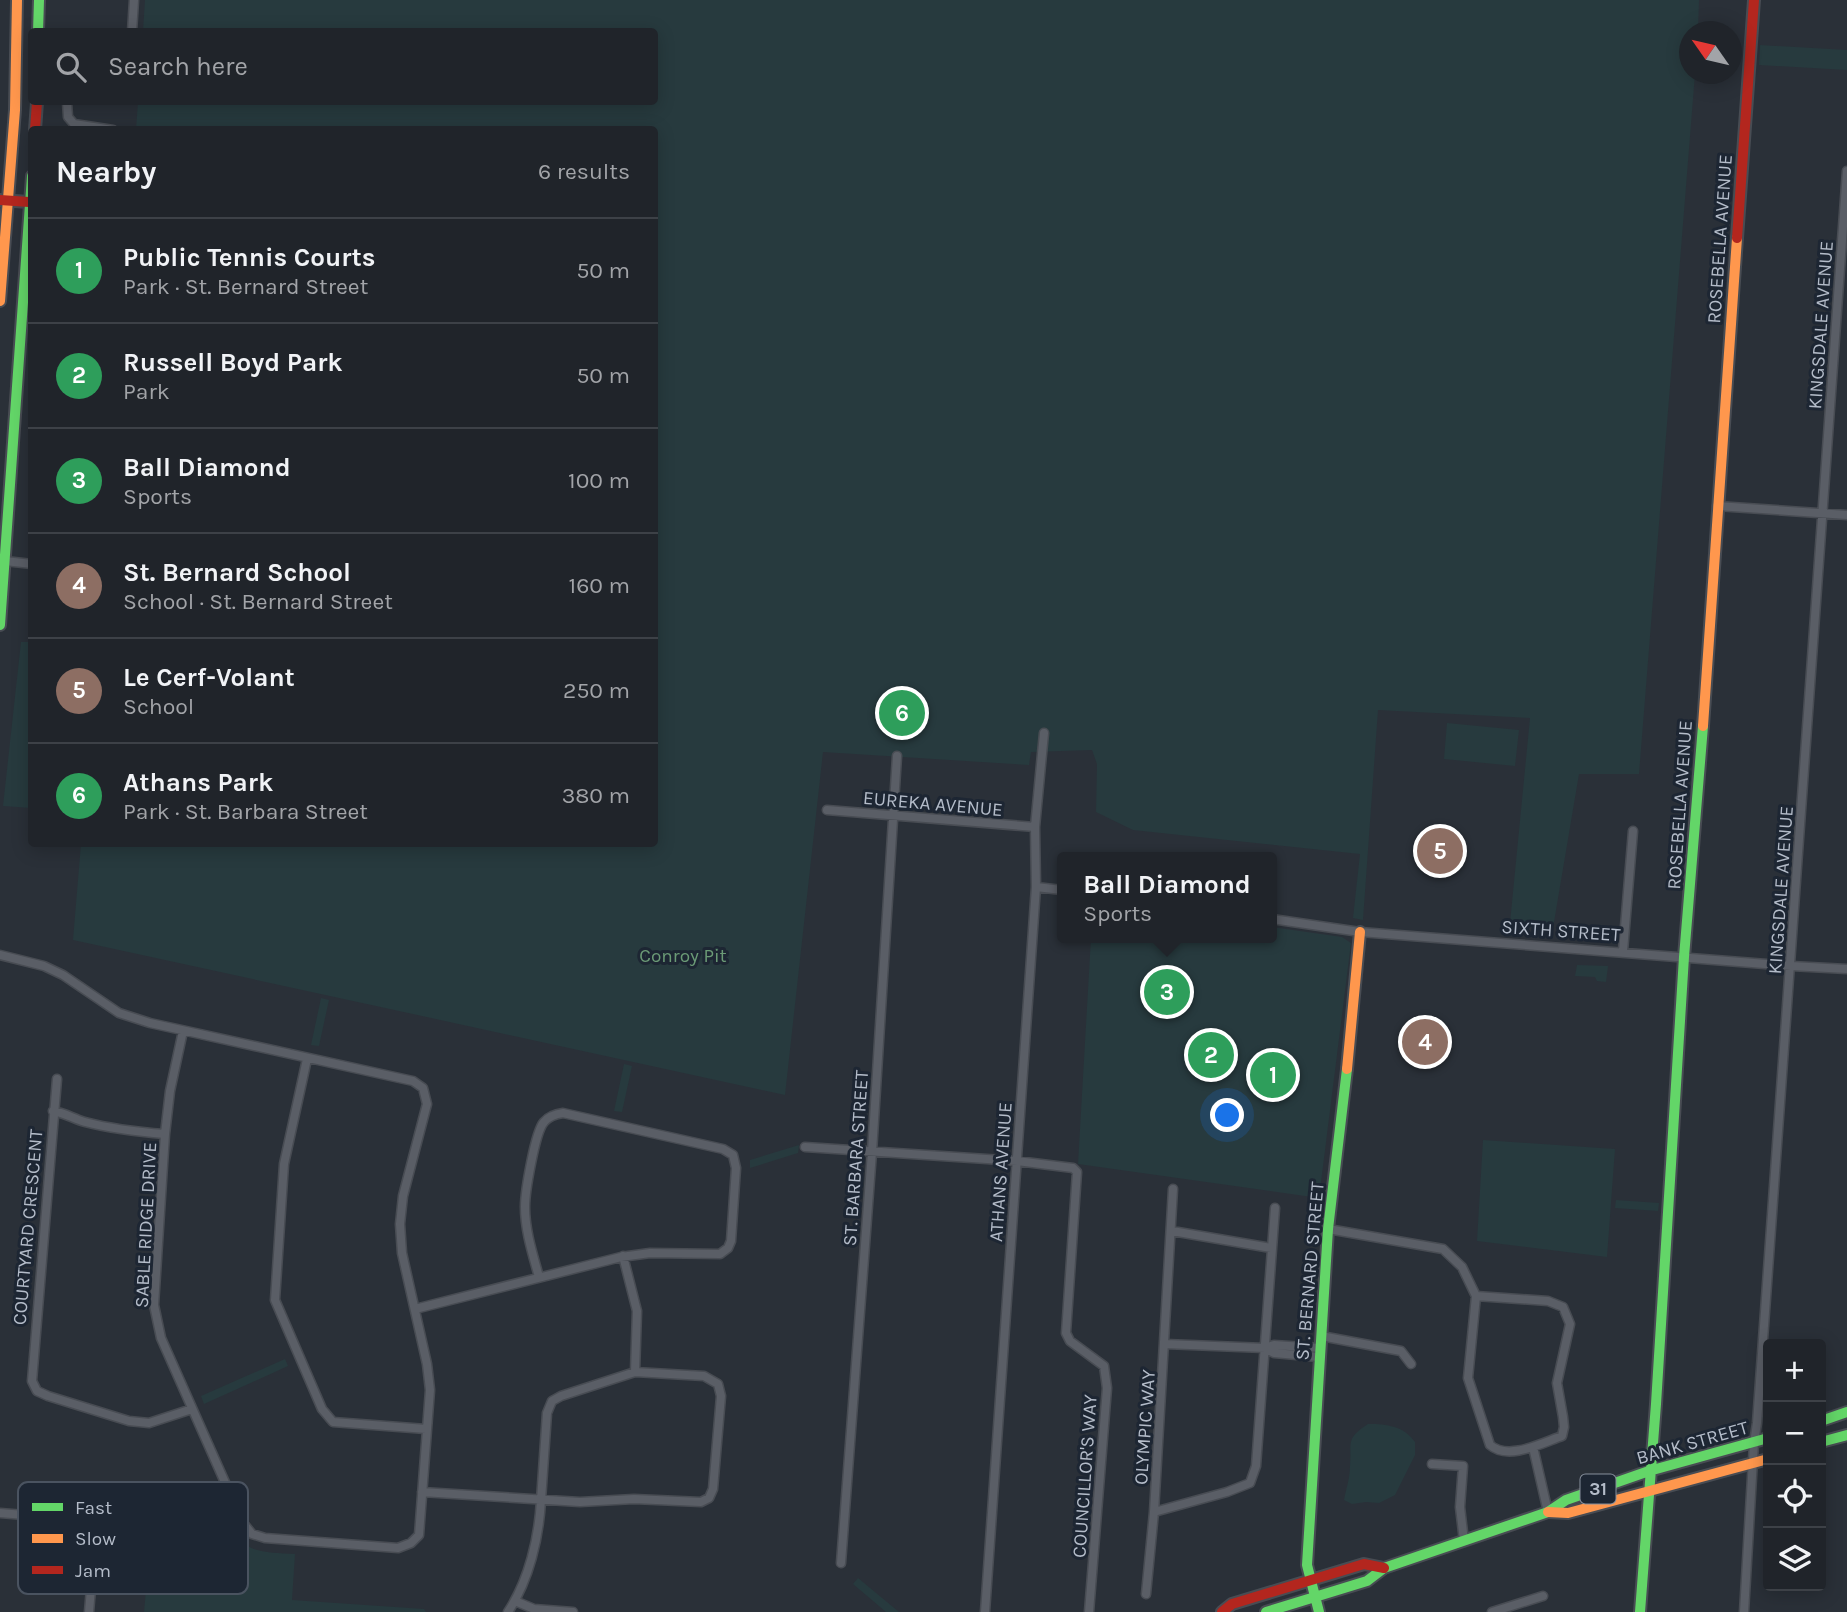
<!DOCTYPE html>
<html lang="en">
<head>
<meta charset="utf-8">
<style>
	:root { --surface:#20242a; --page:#282c32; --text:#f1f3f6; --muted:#a2a4a8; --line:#3d4147; --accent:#848b96 }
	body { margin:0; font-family:Karla,sans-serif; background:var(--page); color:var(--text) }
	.controls { position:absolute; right:21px; bottom:21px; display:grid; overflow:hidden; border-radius:7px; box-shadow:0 4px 18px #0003 }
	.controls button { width:63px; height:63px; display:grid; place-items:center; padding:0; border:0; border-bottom:2px solid var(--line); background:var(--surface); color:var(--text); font:35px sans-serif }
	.compass { position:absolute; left:1679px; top:21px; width:63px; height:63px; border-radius:50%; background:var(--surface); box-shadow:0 4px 18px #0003; rotate:304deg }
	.you { position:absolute; left:1228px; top:1116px; width:24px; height:24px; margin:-18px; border:5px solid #fff; border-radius:50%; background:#1a73e8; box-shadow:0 0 0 10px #1a73e833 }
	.badge { display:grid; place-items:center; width:46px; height:46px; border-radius:50%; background:var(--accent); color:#fff; font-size:23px; font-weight:700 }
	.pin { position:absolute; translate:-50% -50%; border:4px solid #fff; box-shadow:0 2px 7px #0006 }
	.popup { position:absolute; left:1057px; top:852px; width:220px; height:91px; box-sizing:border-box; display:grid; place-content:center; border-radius:7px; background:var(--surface); filter:drop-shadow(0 2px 5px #0005); font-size:23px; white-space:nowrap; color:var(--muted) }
	.popup b { font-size:26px; color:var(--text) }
	.popup::after { content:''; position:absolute; left:50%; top:100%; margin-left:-14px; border:14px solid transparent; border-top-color:var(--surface) }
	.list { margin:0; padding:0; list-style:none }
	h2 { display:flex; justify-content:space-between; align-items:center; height:91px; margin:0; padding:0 28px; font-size:30px }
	h2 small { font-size:23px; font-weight:400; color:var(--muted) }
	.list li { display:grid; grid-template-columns:46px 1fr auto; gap:21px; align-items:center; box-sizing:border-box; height:105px; padding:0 28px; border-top:2px solid var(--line) }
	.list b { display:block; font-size:26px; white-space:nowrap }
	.list p { margin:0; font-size:23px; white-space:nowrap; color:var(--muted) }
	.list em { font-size:23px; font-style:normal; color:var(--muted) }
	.icon { flex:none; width:38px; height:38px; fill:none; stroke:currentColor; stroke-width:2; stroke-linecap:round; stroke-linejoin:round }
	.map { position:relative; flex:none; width:1847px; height:1612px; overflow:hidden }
	.search { position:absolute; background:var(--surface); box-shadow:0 4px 18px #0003; left:28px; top:28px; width:630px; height:77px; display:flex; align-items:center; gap:18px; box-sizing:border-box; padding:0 24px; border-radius:7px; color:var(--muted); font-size:26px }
	.panel { position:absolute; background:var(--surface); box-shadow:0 4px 18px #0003; left:28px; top:126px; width:630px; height:721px; border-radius:7px }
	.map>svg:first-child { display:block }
</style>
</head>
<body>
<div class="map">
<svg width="1847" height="1612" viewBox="0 0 1847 1612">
	<rect width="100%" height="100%" fill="#2a3038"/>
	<!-- green -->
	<path fill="#273a3e" d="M145,0H1699L1698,31L1689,32V74H1695L1639,774H1579L1553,928L1510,923L1530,718L1378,710L1363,920L1353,918L1360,854L1133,830L1096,812L1097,764L1092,750L1031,752L1029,765L823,752L785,1095L73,940L81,844H654V130L136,129L138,102H654V32L143,31Z
		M1760,45L1847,50V70L1759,65Z
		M21,642H31V808L3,806Z
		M1447,723L1519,730L1515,766L1444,759Z
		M1272,927L1342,937L1351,943L1319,1198L1078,1164L1091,938H1272Z
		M1577,965L1608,966L1606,982L1597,981L1595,977L1575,976Z
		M321,998L329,1000L319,1046L311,1045Z
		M624,1064L632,1066L622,1112L614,1111Z
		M1483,1140L1615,1149L1607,1257L1477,1241Z
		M799,1145L798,1153L750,1168V1160Z
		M1616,1200L1659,1203L1658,1211L1615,1208Z
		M285,1359L288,1366L204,1404L201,1396Z
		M1368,1424C1387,1424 1404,1426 1415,1442V1455L1395,1495L1379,1503L1366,1502L1352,1504L1344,1500C1346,1489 1350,1478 1350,1466C1352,1442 1345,1439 1368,1424Z
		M226,1519C242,1554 261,1552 295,1554L292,1600L424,1609L426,1612H144L149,1557L108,1549V1540L150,1545L166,1549L174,1542Z
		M858,1578L899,1612H886L853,1584Z"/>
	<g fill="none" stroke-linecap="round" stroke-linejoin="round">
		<!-- street casing -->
		<g stroke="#484c53" stroke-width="11">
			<path id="street" d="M132,32L134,0
				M67,102L68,117L74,124L113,130
				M1717,506L1847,515
				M5,561L32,564
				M827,810L1035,827
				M1036,887L1062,890
				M1272,919L1360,932L1791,966L1847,969
				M1623,951L1633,831
				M0,955L44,966L63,975L119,1013L150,1023L413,1081L423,1088L427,1104L403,1196L400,1224L402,1253L427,1364L430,1390L419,1535L411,1543L398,1548L265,1538L252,1534L243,1523L161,1338L154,1305L165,1134L170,1091L183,1031
				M307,1059L284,1164L275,1300L322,1409L333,1422L426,1429
				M57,1079L32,1381L37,1391L48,1396L129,1421L149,1423L192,1409
				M53,1111C65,1113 74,1119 85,1122C112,1129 138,1132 165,1134
				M805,1147L1017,1161L1073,1168L1077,1172L1066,1333L1070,1341L1104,1366L1107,1388L1089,1612
				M1328,1229L1443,1249L1462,1267L1476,1296L1468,1378L1490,1445C1508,1461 1542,1443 1562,1436L1564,1427L1563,1417L1557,1383L1570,1324L1563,1307L1548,1301L1476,1296
				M1172,1231L1271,1248
				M623,1256L637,1311L635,1372
				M415,1309L621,1257L650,1253L720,1254L728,1248L731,1241L736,1168L733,1155L723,1149L563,1113C556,1114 549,1116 544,1122C535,1132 525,1192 525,1207C525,1231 533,1255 539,1277
				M1321,1336L1401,1351L1411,1364
				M1165,1344L1265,1348
				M1319,1357L1274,1353L1265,1348L1274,1345L1320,1348
				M1533,1447L1548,1512
				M1432,1464L1463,1466L1460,1507L1464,1541
				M422,1492L580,1502L634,1499L701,1502L709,1498L713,1489L721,1396L718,1384L704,1376L635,1372L561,1396L552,1401L547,1413L541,1500C539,1538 529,1580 508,1612
				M1154,1512L1227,1492L1250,1483L1256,1466L1275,1208
				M0,1513L84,1520L96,1530L89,1612
				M841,1563L872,1152L897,756
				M1146,1594L1154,1512L1173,1189
				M515,1601L534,1609L573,1612
				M985,1612L1036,887L1035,827L1044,733
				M1492,1612L1543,1596
				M1744,1612L1754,1443L1757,1423L1847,171"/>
		</g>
		<!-- fast casing -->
		<g stroke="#484c53" stroke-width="14">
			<path id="fast" d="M38,32L39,0
				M0,625L32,176
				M1821,1421L1847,1412
				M1821,1442L1847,1435
				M1266,1612L1367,1581L1384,1568L1548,1512L1566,1500L1649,1471L1768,1438
				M1319,1612L1307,1565L1328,1229L1347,1069
				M1640,1612L1656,1404L1684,957L1703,726"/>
		</g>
		<!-- slow casing -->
		<g stroke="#484c53" stroke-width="14">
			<path id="slow" d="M0,301L15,110L17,0
				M1703,726L1737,238
				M1347,1069L1360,932
				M1548,1512L1568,1513L1768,1459"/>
		</g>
		<!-- jam casing -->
		<g stroke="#484c53" stroke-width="14">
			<path id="jam" d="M35,130L37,102
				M0,200L29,202
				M1737,238L1754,0
				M1222,1612L1232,1604L1364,1564L1384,1568"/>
		</g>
		<!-- street -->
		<use href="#street" stroke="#5a5e66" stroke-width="8"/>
		<!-- fast -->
		<use href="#fast" stroke="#63d668" stroke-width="10"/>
		<!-- slow -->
		<use href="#slow" stroke="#ff974d" stroke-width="10"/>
		<!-- jam -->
		<use href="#jam" stroke="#b3261e" stroke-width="10"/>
	</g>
	<g text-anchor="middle" stroke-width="6" stroke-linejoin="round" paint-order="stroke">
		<!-- shield labels -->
		<rect fill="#1d2633" stroke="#878f9c" stroke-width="2" x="1580.5" y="1474.5" width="35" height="29" rx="5"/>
		<g font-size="18" font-weight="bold" fill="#b4bcc9">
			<text x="1598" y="1495">31</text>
		</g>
		<!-- street labels -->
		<g font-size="19" fill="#b4bcc9" stroke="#1d2633">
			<text transform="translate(1719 239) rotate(-86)" y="7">ROSEBELLA AVENUE</text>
			<text transform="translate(1820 325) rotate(-86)" y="7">KINGSDALE AVENUE</text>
			<text transform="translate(933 803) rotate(5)" y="7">EUREKA AVENUE</text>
			<text transform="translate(1679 805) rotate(-86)" y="7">ROSEBELLA AVENUE</text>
			<text transform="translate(1780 890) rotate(-86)" y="7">KINGSDALE AVENUE</text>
			<text transform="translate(1561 930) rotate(4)" y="7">SIXTH STREET</text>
			<text transform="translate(855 1158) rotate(-86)" y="7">ST. BARBARA STREET</text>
			<text transform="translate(1000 1172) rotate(-86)" y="7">ATHANS AVENUE</text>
			<text transform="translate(145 1225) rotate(-87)" y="7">SABLE RIDGE DRIVE</text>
			<text transform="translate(27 1227) rotate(-85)" y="7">COURTYARD CRESCENT</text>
			<text transform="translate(1309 1271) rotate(-85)" y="7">ST. BERNARD STREET</text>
			<text transform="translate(1144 1427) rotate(-86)" y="7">OLYMPIC WAY</text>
			<text transform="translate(1692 1442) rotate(-16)" y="7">BANK STREET</text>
			<text transform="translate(1084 1476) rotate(-86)" y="7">COUNCILLOR'S WAY</text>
		</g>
		<!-- park labels -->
		<g font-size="19" fill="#6b9a76" stroke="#1d2633">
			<text x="683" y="962">Conroy Pit</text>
		</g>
	</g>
	<!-- legend -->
	<rect x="18" y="1482" width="230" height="112" rx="10" fill="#1d2633" stroke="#4a5360" stroke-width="2"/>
	<rect x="32" y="1503" width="31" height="8" fill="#63d668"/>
	<rect x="32" y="1534" width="31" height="9" fill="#ff974d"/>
	<rect x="32" y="1566" width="31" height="8" fill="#b3261e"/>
	<g font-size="19" fill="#b4bcc9">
		<text x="75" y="1514">Fast</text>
		<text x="75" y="1545">Slow</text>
		<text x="75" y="1577">Jam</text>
	</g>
</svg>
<div class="controls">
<button>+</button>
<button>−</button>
<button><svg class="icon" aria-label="locate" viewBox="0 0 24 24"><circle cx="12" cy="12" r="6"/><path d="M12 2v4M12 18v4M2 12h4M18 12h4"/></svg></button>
<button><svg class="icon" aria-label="layers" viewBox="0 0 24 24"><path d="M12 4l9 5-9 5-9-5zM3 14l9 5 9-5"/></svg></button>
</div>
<svg class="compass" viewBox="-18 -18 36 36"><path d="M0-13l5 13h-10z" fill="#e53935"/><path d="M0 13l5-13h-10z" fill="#a2a4a8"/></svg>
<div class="you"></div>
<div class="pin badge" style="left:1273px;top:1075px;background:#2e9e5b">1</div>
<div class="pin badge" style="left:1211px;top:1055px;background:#2e9e5b">2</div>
<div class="pin badge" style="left:1167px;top:992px;background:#2e9e5b">3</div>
<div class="popup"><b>Ball Diamond</b>Sports</div>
<div class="pin badge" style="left:1425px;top:1042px;background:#8d6e63">4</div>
<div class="pin badge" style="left:1440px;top:851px;background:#8d6e63">5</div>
<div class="pin badge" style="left:902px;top:713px;background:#2e9e5b">6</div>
<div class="search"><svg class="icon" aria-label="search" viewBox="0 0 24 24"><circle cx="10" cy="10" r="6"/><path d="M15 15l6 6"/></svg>Search here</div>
<section class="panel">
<h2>Nearby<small>6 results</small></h2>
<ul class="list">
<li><span class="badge" style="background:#2e9e5b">1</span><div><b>Public Tennis Courts</b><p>Park · St. Bernard Street</p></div><em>50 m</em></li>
<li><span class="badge" style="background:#2e9e5b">2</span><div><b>Russell Boyd Park</b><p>Park</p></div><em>50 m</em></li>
<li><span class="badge" style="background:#2e9e5b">3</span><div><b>Ball Diamond</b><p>Sports</p></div><em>100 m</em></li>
<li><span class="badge" style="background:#8d6e63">4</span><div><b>St. Bernard School</b><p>School · St. Bernard Street</p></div><em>160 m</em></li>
<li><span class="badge" style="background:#8d6e63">5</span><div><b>Le Cerf-Volant</b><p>School</p></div><em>250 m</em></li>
<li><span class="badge" style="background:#2e9e5b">6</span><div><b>Athans Park</b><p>Park · St. Barbara Street</p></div><em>380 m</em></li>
</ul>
</section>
</div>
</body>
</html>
